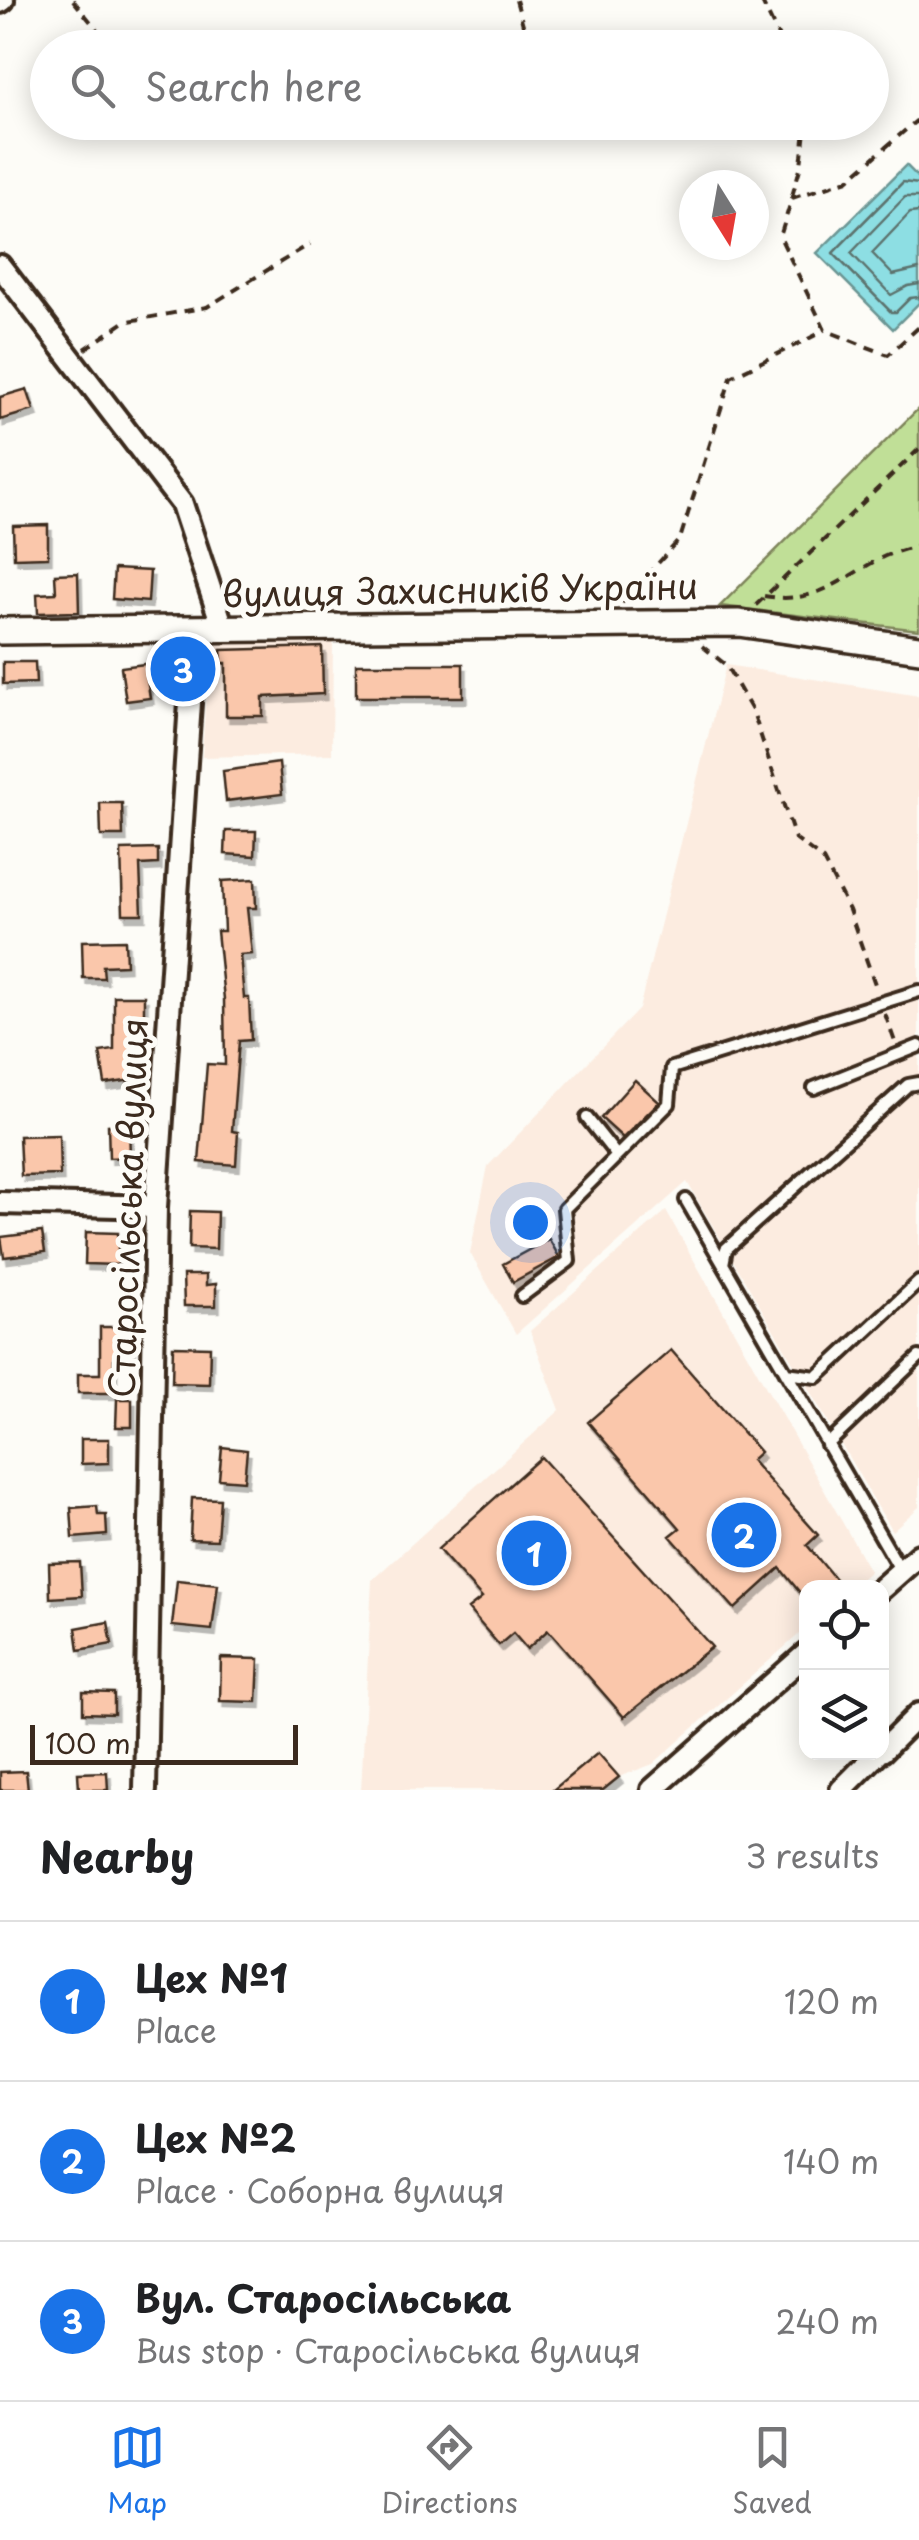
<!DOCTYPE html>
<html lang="en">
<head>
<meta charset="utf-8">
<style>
	:root { --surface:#fff; --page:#f6f6f6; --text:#202124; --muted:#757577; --line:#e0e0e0; --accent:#1a73e8 }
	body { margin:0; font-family:"Playpen Sans",sans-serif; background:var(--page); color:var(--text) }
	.controls { position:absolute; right:30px; bottom:30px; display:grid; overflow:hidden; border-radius:20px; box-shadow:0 5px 25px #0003 }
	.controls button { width:90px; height:90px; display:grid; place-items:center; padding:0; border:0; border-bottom:2px solid var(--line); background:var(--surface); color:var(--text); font:50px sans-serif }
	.compass { position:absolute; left:679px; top:170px; width:90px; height:90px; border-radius:50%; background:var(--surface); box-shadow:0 5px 25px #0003; rotate:169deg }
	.scale { position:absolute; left:30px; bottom:25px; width:268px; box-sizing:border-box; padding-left:10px; border:5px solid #3b2a1e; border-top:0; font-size:28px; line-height:35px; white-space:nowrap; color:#3b2a1e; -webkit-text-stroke:8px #fdfcf7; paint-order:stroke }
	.you { position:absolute; left:530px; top:1222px; width:35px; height:35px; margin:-25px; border:8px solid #fff; border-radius:50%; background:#1a73e8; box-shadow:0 0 0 15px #1a73e833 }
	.badge { display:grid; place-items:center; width:65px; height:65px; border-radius:50%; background:var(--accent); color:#fff; font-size:32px; font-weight:700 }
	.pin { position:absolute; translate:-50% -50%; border:5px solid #fff; box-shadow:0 2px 10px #0006 }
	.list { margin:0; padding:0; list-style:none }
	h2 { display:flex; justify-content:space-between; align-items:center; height:130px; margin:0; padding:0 40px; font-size:42px }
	h2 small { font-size:32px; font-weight:400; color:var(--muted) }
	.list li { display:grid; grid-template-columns:65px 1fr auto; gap:30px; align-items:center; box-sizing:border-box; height:160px; padding:0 40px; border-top:2px solid var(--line) }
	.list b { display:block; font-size:38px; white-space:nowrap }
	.list p { margin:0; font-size:32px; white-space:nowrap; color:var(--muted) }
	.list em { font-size:32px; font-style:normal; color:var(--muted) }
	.icon { flex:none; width:55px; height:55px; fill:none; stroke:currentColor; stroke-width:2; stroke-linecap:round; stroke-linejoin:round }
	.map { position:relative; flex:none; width:919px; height:1790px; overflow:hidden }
	.search { position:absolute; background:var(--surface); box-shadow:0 5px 25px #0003; left:30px; right:30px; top:30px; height:110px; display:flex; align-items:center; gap:25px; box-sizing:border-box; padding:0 35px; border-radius:55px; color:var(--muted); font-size:38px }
	.sheet { height:610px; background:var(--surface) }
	nav { display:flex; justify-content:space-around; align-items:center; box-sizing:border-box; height:140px; border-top:2px solid var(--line); background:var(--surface); font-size:28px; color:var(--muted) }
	nav a { display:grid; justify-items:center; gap:5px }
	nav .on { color:var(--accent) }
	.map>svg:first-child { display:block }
</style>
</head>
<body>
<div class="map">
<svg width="919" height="1790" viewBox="0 0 919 1790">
	<defs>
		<filter id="shadow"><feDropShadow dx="3.5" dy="6" stdDeviation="0" flood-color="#0004"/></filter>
	</defs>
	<rect width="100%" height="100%" fill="#fdfcf7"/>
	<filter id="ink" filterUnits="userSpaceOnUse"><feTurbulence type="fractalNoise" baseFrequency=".01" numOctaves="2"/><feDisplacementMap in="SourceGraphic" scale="20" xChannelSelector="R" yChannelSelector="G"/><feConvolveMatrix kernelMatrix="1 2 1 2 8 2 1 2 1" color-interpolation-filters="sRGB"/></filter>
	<g filter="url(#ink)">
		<!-- built -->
		<path fill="#fcece0" d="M333,640L332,754L202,757L209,642Z
			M726,665L919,696V1507L892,1531L687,1182L516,1334L470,1253L488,1166L639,1009Z
			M666,1211L870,1571L852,1587L806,1588V1628L653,1764L619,1777L603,1790H361L372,1580L560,1410L530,1331Z"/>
		<!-- green -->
		<path fill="#c0df97" stroke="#7e845a" stroke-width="2.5" d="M919,408V630L720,606Z"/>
		<!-- water -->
		<path fill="#8ddee3" stroke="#6c9694" stroke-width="2.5" d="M906,165L919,178V303L893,329L817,253Z"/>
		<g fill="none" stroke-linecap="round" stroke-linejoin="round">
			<!-- shore -->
			<path stroke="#5c726d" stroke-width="2.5" d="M919,184L903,182L833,253L891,312H896L910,298L919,297
				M919,197H905L851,253L891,295L908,286L919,284
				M919,212L910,213L872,253L893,275L919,269"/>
		</g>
		<!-- building -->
		<path fill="#fac7ab" stroke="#3b2a1e" stroke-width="2.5" filter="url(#shadow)" d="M27,389L34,410L0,420V397Z
			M48,525V557L14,558L13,526Z
			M114,569L150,571L148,602L112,599Z
			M78,573L79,612L38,613L37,594L56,593L55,574Z
			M322,647L323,694L263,697V716H226V663H222L221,650Z
			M3,662H35L36,683L3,684Z
			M145,664L150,698L126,701L121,667Z
			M356,664H463V697H356Z
			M279,763L282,794L226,801L223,771Z
			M100,803H122L123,836H101Z
			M226,831H256L255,856L225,854Z
			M158,849V864L140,865L142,914H123L121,850Z
			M255,879L256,908H247L252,954L240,955L244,998H249L251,1040L239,1041L232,1131L238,1132L236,1165L199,1162L207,1064L225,1065L224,999L217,931H224L222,881Z
			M125,940L126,965L103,966L104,978H83L82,941Z
			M114,996H144V1026H131L139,1079L105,1084L100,1052L114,1050Z
			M635,1080L659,1102L623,1138L601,1118Z
			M129,1124L130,1157L109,1158L108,1125Z
			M59,1135L60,1175L21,1176L19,1136Z
			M190,1211L217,1212L216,1249L189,1248Z
			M42,1232L45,1252L4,1257L1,1237Z
			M86,1232L118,1233V1265L85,1264Z
			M549,1239L559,1257L513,1282L503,1264Z
			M183,1275H206V1285L216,1284V1306H184Z
			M100,1327H133L132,1356H114L113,1393H78V1374H100Z
			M173,1346L210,1347L209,1384L172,1383Z
			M671,1350L760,1452L751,1460L818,1535L807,1545L836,1580L827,1588H806V1600L780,1568L735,1609L670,1536L680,1528L588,1422Z
			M117,1399H132V1427H116Z
			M81,1439H109V1463L81,1464Z
			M222,1447L247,1450L244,1481L219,1479Z
			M541,1457L712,1647L624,1717L548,1630L527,1649L513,1633L499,1645L468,1609L482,1598L438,1549Z
			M192,1498L220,1499L217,1540L190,1539Z
			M97,1506L98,1515H106L107,1535L73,1538L71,1508Z
			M80,1562L82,1596L50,1598L49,1563Z
			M177,1580L218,1584L212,1630L172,1626Z
			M108,1622L112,1644L79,1650L76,1628Z
			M221,1658L259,1659L257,1702L220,1701Z
			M83,1692L114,1693V1714L83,1713Z
			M598,1753L619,1777L603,1790H553Z
			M26,1771L28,1790H0V1772Z
			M107,1772L108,1790H79L78,1773Z"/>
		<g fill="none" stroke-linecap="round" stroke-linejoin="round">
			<!-- service casing -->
			<g stroke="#3b2a1e" stroke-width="18">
				<path id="service" d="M814,1088L919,1046
					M587,1118L617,1156
					M686,1200L901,1571
					M723,1264L726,1249L908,1085L919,1083
					M522,1296L569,1261L564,1209L669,1104L672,1068L919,991
					M786,1373L817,1377L919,1282
					M827,1445L919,1357"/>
			</g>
			<!-- minor casing -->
			<g stroke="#3b2a1e" stroke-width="28">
				<path id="minor" d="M0,2L3,0
					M0,266L182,504L223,628L195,629L156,1207L145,1790
					M0,1203L156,1207
					M882,1588L919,1555
					M882,1751L919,1714
					M652,1790L806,1654
					M841,1790L879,1752"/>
			</g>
			<!-- tertiary casing -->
			<g stroke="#3b2a1e" stroke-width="32">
				<path id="tertiary" d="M0,631L739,623L919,649"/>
			</g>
			<!-- path -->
			<path stroke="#3b2a1e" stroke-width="4" stroke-dasharray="10 8" stroke-linecap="butt" d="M73,0L112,48
				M516,0L525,32
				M761,0L784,48
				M919,124L916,121L848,180L792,198L780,237L825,330L888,355L919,327
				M792,196L801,165L806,122
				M85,349L124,322L207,307L310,244
				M764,596C816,605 839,580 881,558C893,552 907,549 919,545
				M622,603L680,539L731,377L824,331
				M756,605L919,449
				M702,646L726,665L753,712L795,839L823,860L849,910L877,990
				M885,1014L895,1042"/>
			<!-- service -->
			<use href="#service" stroke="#fdfcf7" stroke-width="10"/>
			<!-- minor -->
			<use href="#minor" stroke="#fdfcf7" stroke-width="20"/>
			<!-- tertiary -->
			<use href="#tertiary" stroke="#fdfcf7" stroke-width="25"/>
		</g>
	</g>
	<g text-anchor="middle" stroke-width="10" stroke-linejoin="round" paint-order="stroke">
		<!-- street labels -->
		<g font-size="35" fill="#3b2a1e" stroke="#fdfcf7">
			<text transform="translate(460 591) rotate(-1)" y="12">вулиця Захисників України</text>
			<text transform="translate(129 1208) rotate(-88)" y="12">Старосільська вулиця</text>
		</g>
	</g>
</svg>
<div class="controls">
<button><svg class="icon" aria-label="locate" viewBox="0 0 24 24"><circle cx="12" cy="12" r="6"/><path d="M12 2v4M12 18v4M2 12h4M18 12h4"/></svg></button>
<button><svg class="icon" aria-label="layers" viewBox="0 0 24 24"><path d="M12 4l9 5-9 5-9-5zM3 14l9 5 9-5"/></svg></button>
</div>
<svg class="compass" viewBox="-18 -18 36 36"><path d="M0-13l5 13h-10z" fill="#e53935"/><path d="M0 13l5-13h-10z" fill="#757577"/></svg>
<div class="scale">100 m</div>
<div class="you"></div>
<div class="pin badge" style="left:534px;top:1553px">1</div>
<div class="pin badge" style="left:744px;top:1535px">2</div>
<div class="pin badge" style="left:183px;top:669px">3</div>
<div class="search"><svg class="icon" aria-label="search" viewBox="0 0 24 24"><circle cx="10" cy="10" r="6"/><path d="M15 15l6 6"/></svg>Search here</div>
</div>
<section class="sheet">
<h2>Nearby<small>3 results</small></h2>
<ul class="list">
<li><span class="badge">1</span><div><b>Цех №1</b><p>Place</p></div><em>120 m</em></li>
<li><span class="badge">2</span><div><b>Цех №2</b><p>Place · Соборна вулиця</p></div><em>140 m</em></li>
<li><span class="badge">3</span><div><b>Вул. Старосільська</b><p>Bus stop · Старосільська вулиця</p></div><em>240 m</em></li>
</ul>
</section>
<nav>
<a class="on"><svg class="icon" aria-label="map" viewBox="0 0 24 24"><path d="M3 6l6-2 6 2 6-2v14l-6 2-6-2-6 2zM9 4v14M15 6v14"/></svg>Map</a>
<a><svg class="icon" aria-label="directions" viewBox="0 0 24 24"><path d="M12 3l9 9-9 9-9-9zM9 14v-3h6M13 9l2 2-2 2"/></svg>Directions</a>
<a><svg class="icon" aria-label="saved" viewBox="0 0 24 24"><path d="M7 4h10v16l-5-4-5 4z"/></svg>Saved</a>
</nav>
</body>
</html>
